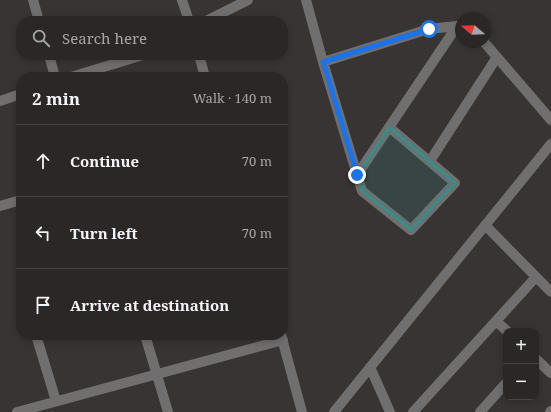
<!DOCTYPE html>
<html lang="en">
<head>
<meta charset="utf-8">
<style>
	:root { --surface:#2b2727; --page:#332f2f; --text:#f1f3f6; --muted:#a6a5a7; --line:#474444 }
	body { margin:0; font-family:"Noto Serif",serif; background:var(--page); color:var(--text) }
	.controls { position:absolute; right:12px; bottom:12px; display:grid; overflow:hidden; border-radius:8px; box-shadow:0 2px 6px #0003 }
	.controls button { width:36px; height:36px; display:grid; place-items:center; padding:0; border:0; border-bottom:1px solid var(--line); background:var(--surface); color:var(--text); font:20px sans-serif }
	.compass { position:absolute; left:455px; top:12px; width:36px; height:36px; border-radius:50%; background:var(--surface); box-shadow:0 2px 6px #0003; rotate:289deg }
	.stop { position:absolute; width:12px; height:12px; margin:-9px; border:3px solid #1a73e8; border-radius:50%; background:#fff }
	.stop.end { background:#1a73e8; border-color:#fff; box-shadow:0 1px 4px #0008 }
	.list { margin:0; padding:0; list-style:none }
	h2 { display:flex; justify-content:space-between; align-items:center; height:52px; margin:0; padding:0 16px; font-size:17px }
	h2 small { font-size:13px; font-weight:400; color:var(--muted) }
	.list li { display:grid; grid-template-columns:26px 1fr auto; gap:12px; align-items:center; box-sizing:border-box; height:72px; padding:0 16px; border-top:1px solid var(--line) }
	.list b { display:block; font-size:15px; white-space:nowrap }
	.list em { font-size:13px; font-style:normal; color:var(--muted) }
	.icon { flex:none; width:22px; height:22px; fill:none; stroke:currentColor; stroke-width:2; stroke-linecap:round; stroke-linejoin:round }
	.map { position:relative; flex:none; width:551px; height:412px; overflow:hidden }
	.search { position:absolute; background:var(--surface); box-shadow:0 2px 6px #0003; left:16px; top:16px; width:272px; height:44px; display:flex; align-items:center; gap:10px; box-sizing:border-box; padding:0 14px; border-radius:16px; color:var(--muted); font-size:15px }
	.panel { position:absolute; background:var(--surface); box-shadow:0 2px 6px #0003; left:16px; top:72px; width:272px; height:268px; border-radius:16px }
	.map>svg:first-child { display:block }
</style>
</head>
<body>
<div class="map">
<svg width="551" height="412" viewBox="0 0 551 412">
	<rect width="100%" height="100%" fill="#393434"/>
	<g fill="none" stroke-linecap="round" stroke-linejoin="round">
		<!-- minor -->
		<path stroke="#706e6e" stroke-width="10" d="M33,0L39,21
			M182,0L189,21
			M306,0L323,62L362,191L411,230L455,183L389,127
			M206,21L248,0
			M484,42L551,120
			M49,55L55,77
			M199,55L205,77
			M323,62L429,29L457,26L461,28
			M71,77L143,55
			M0,101L21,94
			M430,161L497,57
			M357,175L457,26
			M0,206L21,200
			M485,225L551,292
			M496,321L507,331
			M36,335L56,401
			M145,335L168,412
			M281,335L302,412
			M536,359L551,373
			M370,367L390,412
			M17,412L283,340
			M334,412L551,144
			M413,412L536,277
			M480,412L506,383
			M550,412L551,411"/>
	</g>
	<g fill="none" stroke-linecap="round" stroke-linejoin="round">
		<!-- route -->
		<path stroke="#1a73e8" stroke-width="5" d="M357,175L323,62L429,29"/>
	</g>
	<!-- marked area -->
	<path fill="#3a8c86" fill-opacity="0.2" stroke="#3a8c86" stroke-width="3" stroke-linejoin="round" d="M389,127L455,183L411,230L362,191L357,175Z"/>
</svg>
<div class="controls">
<button>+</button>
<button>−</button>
</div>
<svg class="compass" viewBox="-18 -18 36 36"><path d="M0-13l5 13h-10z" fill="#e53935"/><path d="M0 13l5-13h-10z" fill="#a6a5a7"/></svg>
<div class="stop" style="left:429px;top:29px"></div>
<div class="stop end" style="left:357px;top:175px"></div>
<div class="search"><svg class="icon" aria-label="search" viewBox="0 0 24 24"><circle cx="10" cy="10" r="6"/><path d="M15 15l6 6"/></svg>Search here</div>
<section class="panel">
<h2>2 min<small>Walk · 140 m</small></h2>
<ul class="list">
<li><svg class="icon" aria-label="ahead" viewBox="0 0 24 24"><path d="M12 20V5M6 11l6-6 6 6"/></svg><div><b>Continue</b></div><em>70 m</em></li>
<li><svg class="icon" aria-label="left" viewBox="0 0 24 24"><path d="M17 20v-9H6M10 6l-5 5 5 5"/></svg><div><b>Turn left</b></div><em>70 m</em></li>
<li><svg class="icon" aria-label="arrive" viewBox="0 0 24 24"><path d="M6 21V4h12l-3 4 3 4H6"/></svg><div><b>Arrive at destination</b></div></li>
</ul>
</section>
</div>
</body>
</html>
